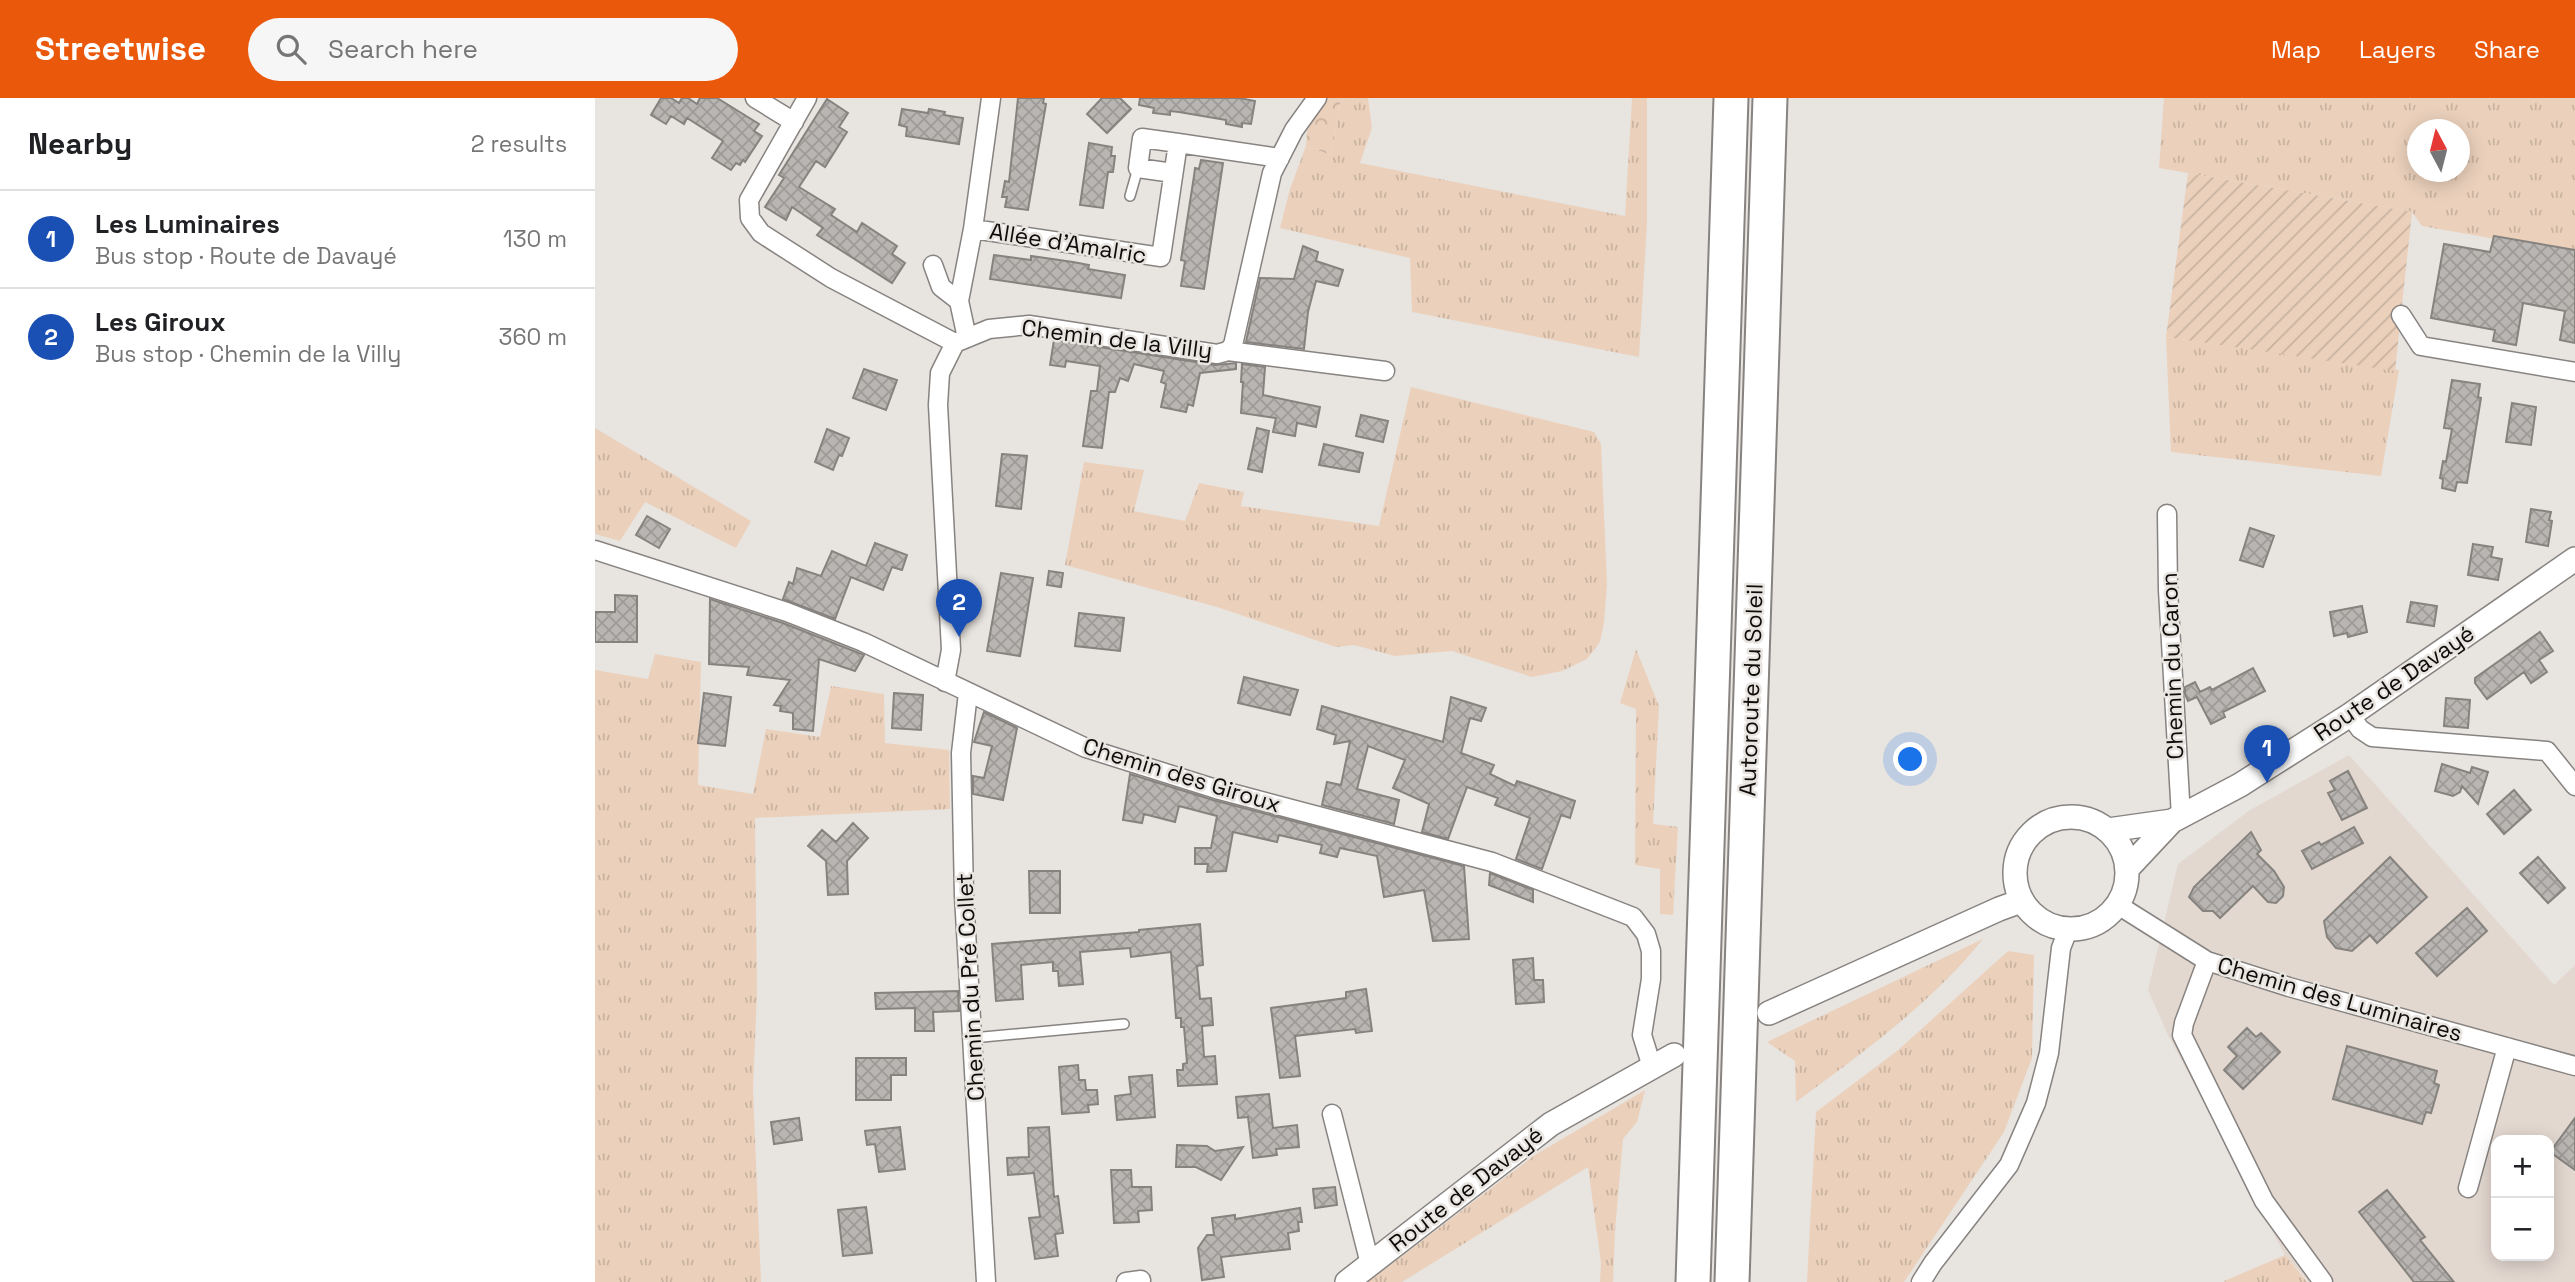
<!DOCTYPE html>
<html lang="en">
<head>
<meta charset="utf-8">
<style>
	:root { --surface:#fff; --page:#f6f6f6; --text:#202124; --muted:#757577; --line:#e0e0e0; --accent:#ea580c }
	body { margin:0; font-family:"Space Grotesk",sans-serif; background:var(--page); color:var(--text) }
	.controls { position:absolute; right:21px; bottom:21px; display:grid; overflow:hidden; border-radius:14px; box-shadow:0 4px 18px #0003 }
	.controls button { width:63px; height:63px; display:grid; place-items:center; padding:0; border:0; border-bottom:2px solid var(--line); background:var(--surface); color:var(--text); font:35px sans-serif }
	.compass { position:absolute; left:1812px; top:21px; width:63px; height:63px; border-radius:50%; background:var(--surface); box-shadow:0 4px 18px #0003; rotate:353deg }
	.you { position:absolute; left:1316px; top:662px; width:24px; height:24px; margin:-18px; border:5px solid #fff; border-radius:50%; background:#1a73e8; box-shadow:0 0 0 10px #1a73e833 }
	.badge { display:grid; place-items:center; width:46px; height:46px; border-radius:50%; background:var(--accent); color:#fff; font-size:23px; font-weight:700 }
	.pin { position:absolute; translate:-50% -58px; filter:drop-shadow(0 2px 4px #0008) }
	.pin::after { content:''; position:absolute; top:37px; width:24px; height:21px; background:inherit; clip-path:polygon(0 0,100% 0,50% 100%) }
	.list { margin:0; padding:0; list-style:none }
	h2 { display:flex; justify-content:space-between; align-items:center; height:91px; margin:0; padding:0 28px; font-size:30px }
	h2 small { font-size:23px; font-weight:400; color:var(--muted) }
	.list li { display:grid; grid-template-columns:46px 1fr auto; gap:21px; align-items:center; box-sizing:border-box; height:98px; padding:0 28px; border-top:2px solid var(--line) }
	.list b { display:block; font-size:26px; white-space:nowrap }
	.list p { margin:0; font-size:23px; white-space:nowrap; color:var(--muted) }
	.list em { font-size:23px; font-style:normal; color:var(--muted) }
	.icon { flex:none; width:38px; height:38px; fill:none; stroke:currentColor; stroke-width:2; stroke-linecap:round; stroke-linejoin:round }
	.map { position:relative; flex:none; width:1980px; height:1184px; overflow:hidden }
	header { display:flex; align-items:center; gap:42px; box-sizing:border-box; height:98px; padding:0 35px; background:var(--accent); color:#fff }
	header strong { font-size:33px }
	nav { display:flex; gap:38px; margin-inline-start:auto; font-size:24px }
	.search { width:490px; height:63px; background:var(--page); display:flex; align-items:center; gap:18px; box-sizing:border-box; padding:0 24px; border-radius:38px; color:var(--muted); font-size:26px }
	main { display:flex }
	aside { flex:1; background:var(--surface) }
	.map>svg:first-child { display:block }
</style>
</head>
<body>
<header>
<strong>Streetwise</strong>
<div class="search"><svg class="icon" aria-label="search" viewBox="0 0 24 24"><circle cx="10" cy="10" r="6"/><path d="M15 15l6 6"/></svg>Search here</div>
<nav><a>Map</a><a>Layers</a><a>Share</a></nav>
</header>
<main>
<aside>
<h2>Nearby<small>2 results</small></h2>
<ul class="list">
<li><span class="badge" style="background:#1a4fb4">1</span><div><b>Les Luminaires</b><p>Bus stop · Route de Davayé</p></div><em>130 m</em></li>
<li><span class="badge" style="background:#1a4fb4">2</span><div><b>Les Giroux</b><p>Bus stop · Chemin de la Villy</p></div><em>360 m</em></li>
</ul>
</aside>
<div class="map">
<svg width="1980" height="1184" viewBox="0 0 1980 1184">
	<defs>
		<pattern id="grass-tufts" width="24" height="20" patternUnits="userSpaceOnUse" patternTransform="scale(1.75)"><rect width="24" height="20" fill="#ebd1bc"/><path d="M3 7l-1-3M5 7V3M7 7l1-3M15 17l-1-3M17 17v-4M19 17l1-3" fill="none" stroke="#c8b2a0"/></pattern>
		<pattern id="forest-crowns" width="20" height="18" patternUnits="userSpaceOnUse" patternTransform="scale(1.75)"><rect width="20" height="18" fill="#ebd1bc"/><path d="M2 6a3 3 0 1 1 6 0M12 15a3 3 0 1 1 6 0" fill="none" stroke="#c8b2a0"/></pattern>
		<pattern id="garden-furrows" width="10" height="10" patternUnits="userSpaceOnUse" patternTransform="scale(1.75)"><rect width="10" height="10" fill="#ebd1bc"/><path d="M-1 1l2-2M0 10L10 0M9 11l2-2" fill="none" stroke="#c8b2a0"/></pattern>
		<pattern id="building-cross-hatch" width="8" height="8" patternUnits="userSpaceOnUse" patternTransform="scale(1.75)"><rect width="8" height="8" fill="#b9b5b2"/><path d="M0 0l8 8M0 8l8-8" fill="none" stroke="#9e9a98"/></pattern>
	</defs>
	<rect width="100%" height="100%" fill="#e8e4e0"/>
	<!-- built -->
	<path fill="#e3d8d0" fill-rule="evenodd" d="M1754,657L1959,887L1980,867V1184H1714L1690,1157L1573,937L1553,892L1583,766L1655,712ZM1901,1042H1954V1158H1901Z"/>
	<!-- grass -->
	<path fill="url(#grass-tufts)" fill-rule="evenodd" d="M746,0H773L777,30L765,65L1030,118L1037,0H1052V125L1044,259L817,214L815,160L685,130L695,91L711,48L736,57Z
		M1569,0H1980V155L1827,128L1817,114L1564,70ZM1822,32H1864V74H1822Z
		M1571,239L1804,272L1786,378L1576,354Z
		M816,289L999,334L1006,346L1012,486L1009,525L1005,544L992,561L967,573L937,579L857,553L800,558L759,547L741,549L622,509L470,467L489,364L549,372L539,413L590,423L604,385L649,394L646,408L784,428Z
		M0,330L156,423L141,450L50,404L25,443L0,436Z
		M1041,551L1064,608L1058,726L1083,729L1078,817L1065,816V771L1040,767L1041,611L1025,605Z
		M60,556L106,564L103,687L158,696L171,631L225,639L236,588L289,596L290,645L354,652L355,711L160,720L162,894L158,991L166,1184H0V572L53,581Z
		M1388,841C1337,905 1266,956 1201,1004L1200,963L1172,944Z
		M1413,853L1439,857L1437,960L1409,1034L1309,1184H1212L1221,1014L1302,953Z
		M1050,992L1042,1024L1028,1041L1020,1133L1018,1184H1005L1006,1165L993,1069L807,1184H773L940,1057Z
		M1690,1157L1712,1184H1630L1629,1183Z"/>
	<!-- forest -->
	<path fill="url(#forest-crowns)" d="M732,0H746L736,57L711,48L712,33Z"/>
	<!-- garden -->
	<path fill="url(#garden-furrows)" d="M1593,75L1817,114L1800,273L1571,239Z"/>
	<!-- building -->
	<path fill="url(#building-cross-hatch)" stroke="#86837f" stroke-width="2" d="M66,0H76L84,5L87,0H93L102,6L105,0H122L164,26L159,33L167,38L150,64L148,62L145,67L141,65L136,72L117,60L128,43L92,20L89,26L76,18L71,26L56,17Z
		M423,0H449L448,5L451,6L433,112L410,109L412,99H407L410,83L414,84Z
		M507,0H525L536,11L512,35L492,16Z
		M545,0H644L660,3L656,26L647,25V29L631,26V22L584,14L575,13V17L558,15L559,10L544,7Z
		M232,1L253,15L244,29L252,34L230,69L221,63L204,89L240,111L236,117L262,134L267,125L302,148L297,156L310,165L297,185L222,137L228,130L197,109L191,122L170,109L189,80L184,77Z
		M307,11L333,15L334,11L350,14L349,17L368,20L364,46L311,38L312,29L304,27Z
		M494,45L517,49L516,58H520L518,74H513L508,110L485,107Z
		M606,62L628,65L609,191L586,188L590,163L586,162L599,78L600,70L604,71Z
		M1899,138L1980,152V245L1965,242L1970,213L1928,205L1921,247L1898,243L1900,232L1836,220L1849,146L1895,154Z
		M708,148L723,154L721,163L748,172L743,188L721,183L713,214L709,251L651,244L665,180L699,181Z
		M399,157L436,162V158L478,164L494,167L493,171L530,177L526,200L395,181Z
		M459,242L620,267L641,265V271L605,275L598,308L593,306L591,314L566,309L571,286L566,284L569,273L539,266L533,283L525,280L520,294H514L507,350L488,348L496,293H502L505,268L471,263L470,269L455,267Z
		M647,266L670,269L668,297L725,309L721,329L702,325L700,338L678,334L681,320L646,315L648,284H646Z
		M269,271L302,282L291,312L258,300Z
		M1857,282L1885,286L1883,299L1886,300L1872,385L1862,384L1860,393L1847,390L1848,381L1845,380L1848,363L1851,364L1857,331L1849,330Z
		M1917,305L1941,309L1936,347L1911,344Z
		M766,317L793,323L788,344L761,338Z
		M662,330L674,333L667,374L653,371Z
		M232,331L254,340L247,358L244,357L238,372L220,364Z
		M729,346L768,355L764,374L724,367Z
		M407,356L432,358L426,411L401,408Z
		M1936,411L1956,414L1954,422L1957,423L1953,448L1931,444Z
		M52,418L75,431L64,450L41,437Z
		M1655,430L1679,438L1668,469L1645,462Z
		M280,445L312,457L307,472L297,469L288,492L256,479L240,521L188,501L194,484L198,486L202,470L226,478L237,453L271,468Z
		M1878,446L1898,449L1896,459L1907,461L1903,482L1873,477Z
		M454,473L468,475L466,489L452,487Z
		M406,475L438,480L425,558L392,553Z
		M20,497L42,498V544H0V514H20Z
		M115,501L188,525L269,557L260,573L224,561L218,633L198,631V615L185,613L186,608L179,607L195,582L152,577L154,569L114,566Z
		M1816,504L1842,508L1839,528L1812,524Z
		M1767,508L1772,534L1753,539L1752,535L1739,538L1735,514Z
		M484,515L529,520L525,553L480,548Z
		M1945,534L1958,553L1944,562L1952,574L1936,585L1929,574L1892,601L1880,585V580Z
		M1658,570L1670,593L1628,614L1630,619L1616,626L1602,599L1593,603L1590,596V589L1600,584L1605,594L1615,589L1617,592Z
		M649,579L703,592L695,617L643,605Z
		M109,595L136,599L130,648L103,645Z
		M299,595L328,597L326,632L297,630Z
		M856,599L891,610L886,623L875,620L866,655L899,667L895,676L920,688L922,683L980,703L975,720L966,717L947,771L921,761L935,720L900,707L903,700L872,689L853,741L827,734L834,706L798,690L810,662L773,648L762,691L804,702L799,726L727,707L732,684L746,687L755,643L739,646L741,637L722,631L727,608L848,644Z
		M1851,600L1875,602L1873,630L1849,628Z
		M389,614L422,630L408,702L378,696V678L389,680L397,648L379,644Z
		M1847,666L1875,675L1877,669L1893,674L1883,706L1867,688L1865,694L1858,698L1840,693Z
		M1753,673L1772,710L1747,722L1733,695L1740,692L1735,683Z
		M535,676L618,702L869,768L874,841L838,843L829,792L789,799L782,758L745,750L742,759L725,755L727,747L684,737L682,744L638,734L631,773L612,774L613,766H600V750H616L622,718L584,708L580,724L549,716L547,725L528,722Z
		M1919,692L1936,712L1909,736L1892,716Z
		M258,725L273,740L252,763L253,796L233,797L231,763L213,748L227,732L241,744Z
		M1759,729L1768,745L1717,771L1707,753L1724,744L1726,747Z
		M1656,734L1666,752L1662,756L1679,773L1689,789L1688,798L1681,805L1673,804L1658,788L1625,820L1618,813H1608L1594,799L1599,789Z
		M1795,759L1832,799L1782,845L1775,837L1757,853L1741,850L1732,839L1729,823Z
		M1943,759L1970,790L1953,805L1925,775Z
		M434,773H465V815H435Z
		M895,775L938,792V804L894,787Z
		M1872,810L1892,833L1842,878L1821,855Z
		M605,826L608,867L602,868L605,901L616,900L618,927L607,928L609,959L620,958L622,986L583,988L582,972H588V966L592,965L589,929H586V920H581L576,854L536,859L535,850L485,854L488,886L464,888L463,873H458V864L426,867L428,901L401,903L397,846L544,834V832Z
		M938,860L939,882H948L949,904L921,906L918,862Z
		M771,891L777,933L761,935L760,931L700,938L705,978L685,980L676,910L751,900V894Z
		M363,893L364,913L338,914L339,933H320V910L281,911L280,895Z
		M1652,930L1661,939L1666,935L1685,954L1648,991L1629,972L1642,958L1633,949Z
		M1752,948L1842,973L1839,985L1844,987L1841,998L1836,1015L1831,1014L1827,1026L1738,1001Z
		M261,960H311V977H296V1002H261Z
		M483,967L484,982H490L491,992H502L503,1006L493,1007L494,1014L467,1016L464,969Z
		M557,977L560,1019L522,1022L520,998L536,996L534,979Z
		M674,996L678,1030L702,1027L704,1049L681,1051L682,1057L658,1060L653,1019L643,1020L641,999Z
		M204,1020L207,1042L179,1046L176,1024Z
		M1980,1020V1072L1955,1054Z
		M305,1029L310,1071L284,1074L280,1046L272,1047L270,1033Z
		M454,1029L459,1099L463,1098L468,1135L460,1136L463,1158L440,1161L434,1120L445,1119L439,1075L413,1077L412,1060L434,1059L433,1030Z
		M582,1047L612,1048L620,1053L648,1049L626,1082L601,1069H581Z
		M516,1072H536L537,1089H556L557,1112L543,1113L544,1124L519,1125Z
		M740,1089L742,1107L720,1110L718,1091Z
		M1792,1092L1830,1139L1825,1142L1859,1184H1819L1764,1114Z
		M271,1109L277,1155L248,1158L243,1112Z
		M705,1110L707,1124H703L704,1133L693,1135L695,1151L626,1159L629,1179L607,1182L603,1150L612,1137H619L617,1120L640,1117V1121Z"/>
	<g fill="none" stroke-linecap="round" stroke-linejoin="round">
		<!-- service casing -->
		<g stroke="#878380" stroke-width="12">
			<path id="service" d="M535,98L543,70
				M377,940L529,926"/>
		</g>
		<!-- minor casing -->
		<g stroke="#878380" stroke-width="21">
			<path id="minor" d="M160,0L199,24
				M212,0L154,102L155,120L166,135L236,180L360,245
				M578,75L543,70L547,40L583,45
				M378,131L566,159L583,45L685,60
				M338,167L346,189L364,203
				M1806,217L1826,248L1980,274
				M372,240L364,203L378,131L396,0
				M633,253L790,273
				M1572,416L1573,492L1586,719
				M0,452L192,514L268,544L491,650L621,691L897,764L1038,819L1051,836L1056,853V881L1047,937L1057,969
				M350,584L356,552L343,307L345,275L360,245L394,231L434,227L622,256L633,253L638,247L677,75L699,32L722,0
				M373,595L366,655L369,798L391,1184
				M1755,617L1765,631L1777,639L1952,653L1980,688
				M1523,807L1612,863L1694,889L1980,968
				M1612,863L1589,925L1587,937L1669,1103L1728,1184
				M737,1016L775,1166
				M1873,1090L1912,949
				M531,1184L546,1182
				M1326,1184L1338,1165L1414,1067L1441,1005L1454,955L1466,850L1473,832"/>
		</g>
		<!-- tertiary casing -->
		<g stroke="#878380" stroke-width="26">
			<path id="tertiary" d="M1420 775a56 56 0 1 1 112 0a56 56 0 1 1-112 0Z
				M1513,732L1577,723L1645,687L1755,617L1980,461
				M1533,770L1577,723
				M1174,915L1404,811L1426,803
				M752,1184L956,1026L1079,957"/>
		</g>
		<!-- motorway casing -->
		<g stroke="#878380" stroke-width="37">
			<path id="motorway" d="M1098,1184L1136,0
				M1137,1184L1175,0"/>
		</g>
		<!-- service -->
		<use href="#service" stroke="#fff" stroke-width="9"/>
		<!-- minor -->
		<use href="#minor" stroke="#fff" stroke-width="18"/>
		<!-- tertiary -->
		<use href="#tertiary" stroke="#fff" stroke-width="23"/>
		<!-- motorway -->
		<use href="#motorway" stroke="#fff" stroke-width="33"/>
	</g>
	<g text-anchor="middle" stroke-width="5" stroke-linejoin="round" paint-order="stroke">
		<!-- street labels -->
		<g font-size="23" fill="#0d0c0b" stroke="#e8e4e0">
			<text transform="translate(473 145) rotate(9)" y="8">Allée d'Amalric</text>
			<text transform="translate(522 241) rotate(7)" y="8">Chemin de la Villy</text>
			<text transform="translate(1577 568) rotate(-92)" y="8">Chemin du Caron</text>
			<text transform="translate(1799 585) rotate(-34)" y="8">Route de Davayé</text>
			<text transform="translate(1156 592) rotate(-88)" y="8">Autoroute du Soleil</text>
			<text transform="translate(587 677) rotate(17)" y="8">Chemin des Giroux</text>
			<text transform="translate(375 889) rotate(-93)" y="8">Chemin du Pré Collet</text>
			<text transform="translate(1745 901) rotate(16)" y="8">Chemin des Luminaires</text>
			<text transform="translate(871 1091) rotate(-38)" y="8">Route de Davayé</text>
		</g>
	</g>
</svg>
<div class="controls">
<button>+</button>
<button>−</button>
</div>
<svg class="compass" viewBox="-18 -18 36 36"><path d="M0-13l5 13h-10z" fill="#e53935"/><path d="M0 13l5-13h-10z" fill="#757577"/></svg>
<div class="you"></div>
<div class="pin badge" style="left:1672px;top:685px;background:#1a4fb4">1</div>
<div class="pin badge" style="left:364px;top:539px;background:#1a4fb4">2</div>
</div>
</main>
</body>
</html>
